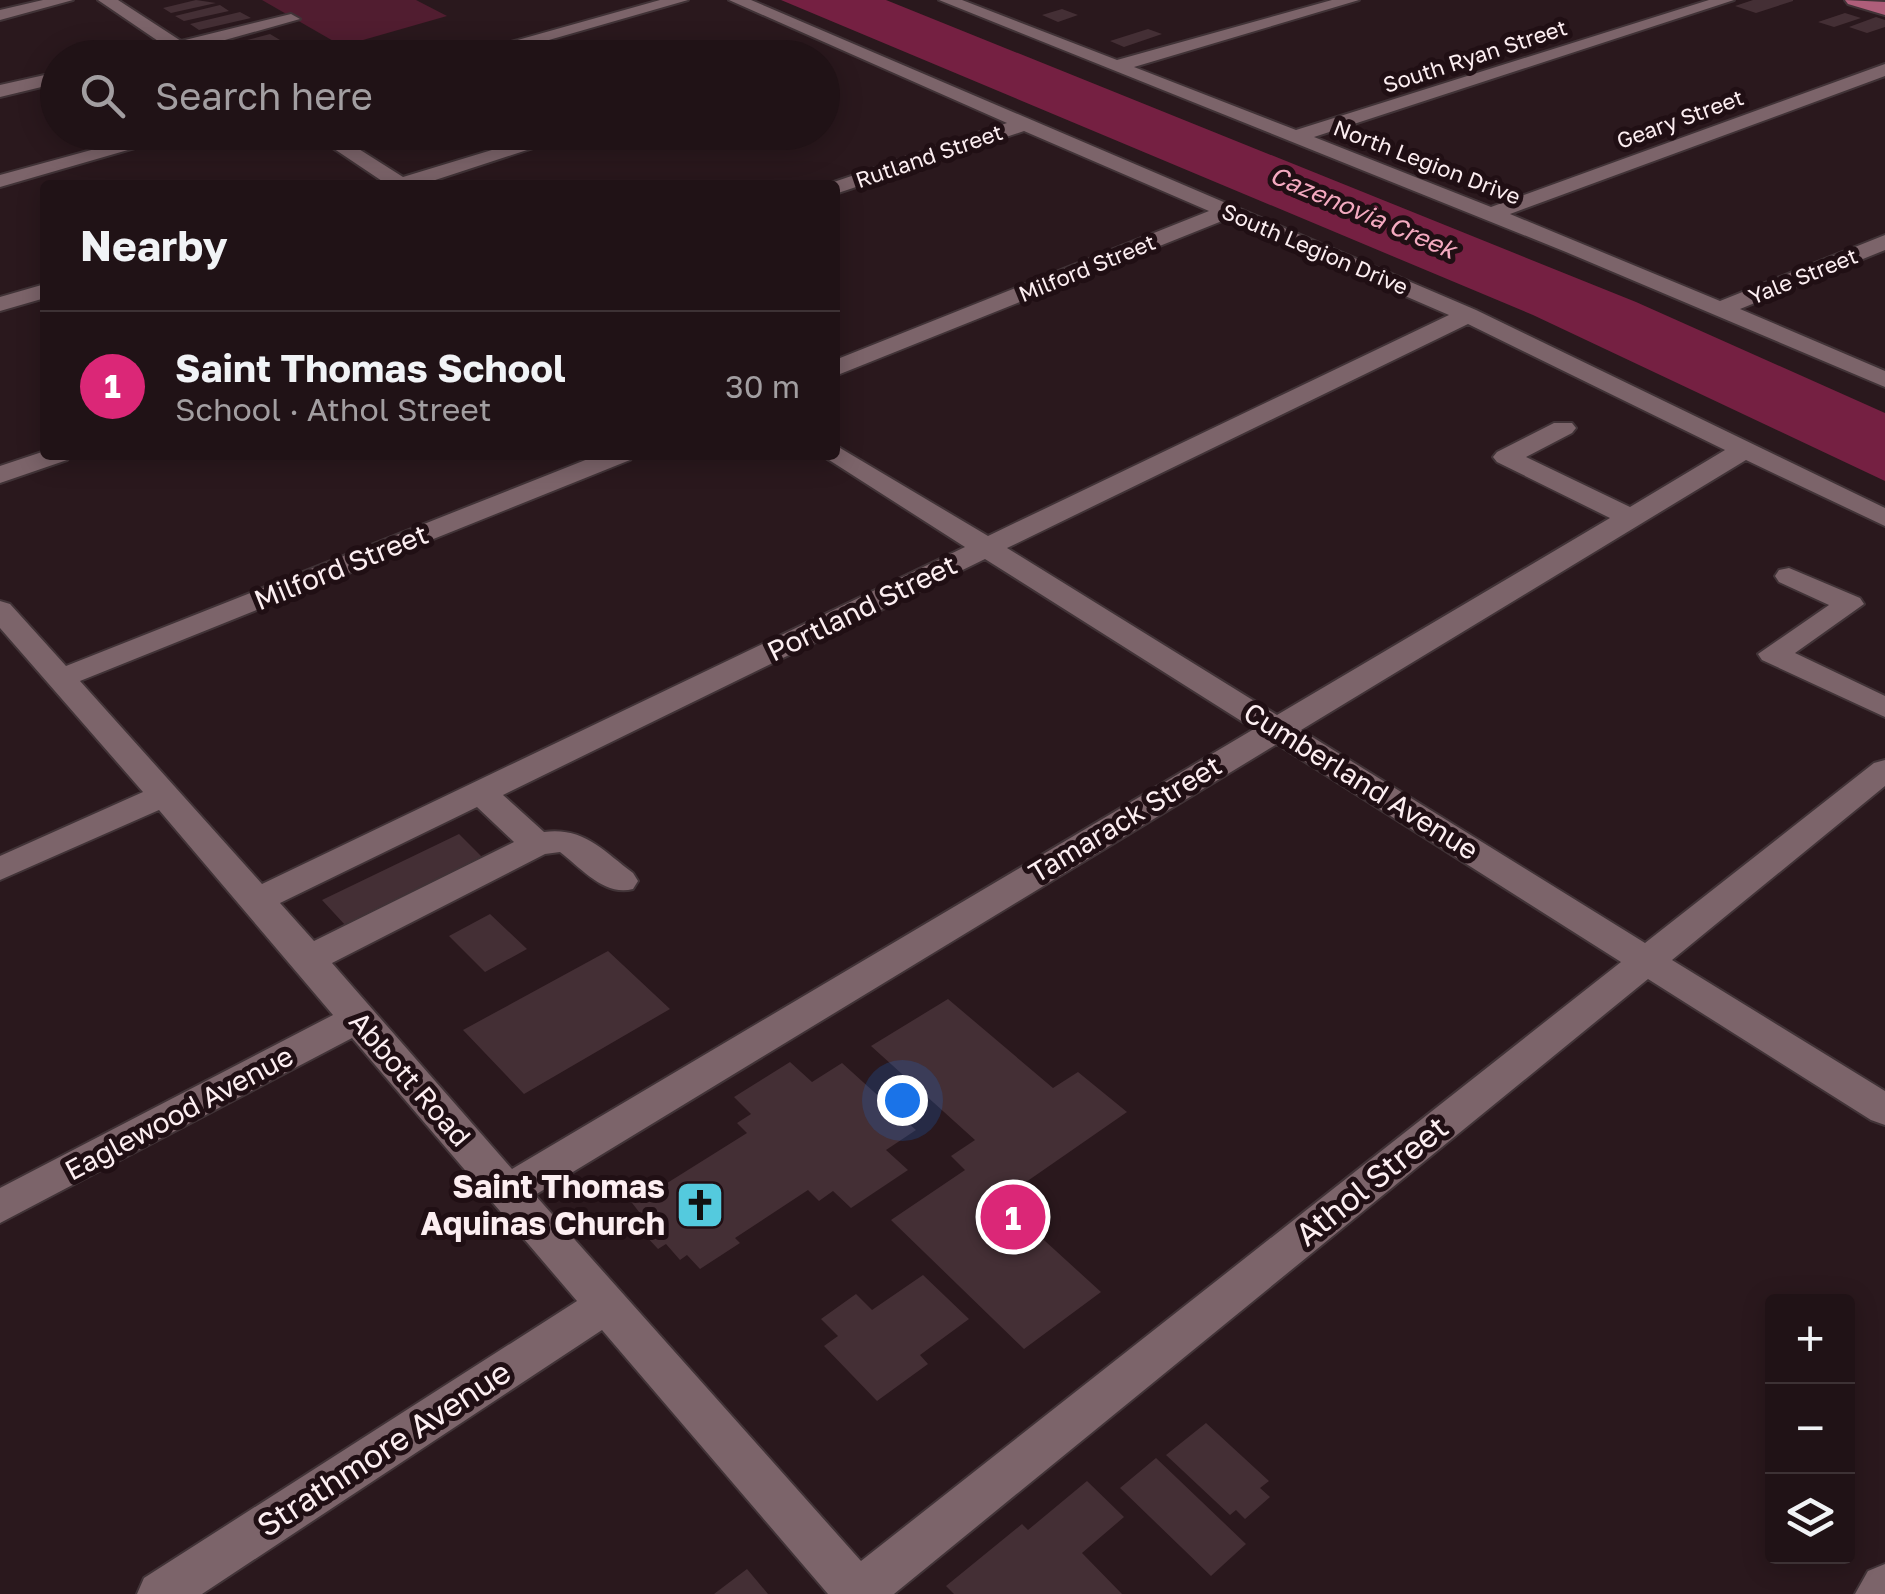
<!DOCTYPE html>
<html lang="en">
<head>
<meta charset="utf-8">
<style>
	:root { --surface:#201216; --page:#281b1f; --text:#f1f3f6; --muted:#a29ea1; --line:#3d3235; --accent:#db2777 }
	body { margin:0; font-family:"Golos Text",sans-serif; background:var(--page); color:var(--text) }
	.controls { position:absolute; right:30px; bottom:30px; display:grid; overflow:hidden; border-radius:10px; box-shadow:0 5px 25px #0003 }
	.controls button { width:90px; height:90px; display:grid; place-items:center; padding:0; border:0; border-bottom:2px solid var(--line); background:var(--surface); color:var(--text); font:50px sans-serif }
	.you { position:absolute; left:902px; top:1100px; width:35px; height:35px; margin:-25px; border:8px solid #fff; border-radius:50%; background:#1a73e8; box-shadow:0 0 0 15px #1a73e833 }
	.badge { display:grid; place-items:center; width:65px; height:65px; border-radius:50%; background:var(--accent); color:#fff; font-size:32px; font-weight:700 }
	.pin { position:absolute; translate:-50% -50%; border:5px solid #fff; box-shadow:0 2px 10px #0006 }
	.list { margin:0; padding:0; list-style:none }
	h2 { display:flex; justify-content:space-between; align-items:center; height:130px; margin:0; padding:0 40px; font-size:42px }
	h2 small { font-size:32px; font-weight:400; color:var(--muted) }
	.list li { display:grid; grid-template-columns:65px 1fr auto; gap:30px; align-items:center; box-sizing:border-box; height:150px; padding:0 40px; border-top:2px solid var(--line) }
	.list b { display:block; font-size:38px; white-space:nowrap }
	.list p { margin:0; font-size:32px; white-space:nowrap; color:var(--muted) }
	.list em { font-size:32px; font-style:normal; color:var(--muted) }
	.icon { flex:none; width:55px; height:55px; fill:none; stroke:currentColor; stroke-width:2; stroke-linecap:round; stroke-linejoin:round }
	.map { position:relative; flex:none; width:1885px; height:1594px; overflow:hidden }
	.search { position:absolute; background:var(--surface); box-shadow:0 5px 25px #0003; left:40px; top:40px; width:800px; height:110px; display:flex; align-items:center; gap:25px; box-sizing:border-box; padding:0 35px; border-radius:55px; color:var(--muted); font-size:38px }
	.panel { position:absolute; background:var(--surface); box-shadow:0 5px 25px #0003; left:40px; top:180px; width:800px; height:280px; border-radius:10px }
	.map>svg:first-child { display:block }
</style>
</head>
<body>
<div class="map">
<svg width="1885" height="1594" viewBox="0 0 1885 1594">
	<rect width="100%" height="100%" fill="#2a181d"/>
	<!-- green -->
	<path fill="#511d30" d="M262,0H416L447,16L342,46Z"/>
	<!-- water -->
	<path fill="#752042" d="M781,0H886L1636,302L1885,413V481L1533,315Z"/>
	<!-- building -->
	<path fill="#442f35" d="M196,0L216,3L171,13L163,8Z
		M1753,0H1793V1L1756,13L1735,6Z
		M220,5L229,11L184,21L175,16Z
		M1062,9L1078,15L1058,22L1042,15Z
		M240,12L251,18L199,30L190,24Z
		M1845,13L1861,18L1834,27L1818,22Z
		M1876,17L1885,20V27L1867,33L1849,27Z
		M1148,29L1162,34L1124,47L1110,41Z
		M270,34L280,40L230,52L220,47Z
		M273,44L284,50L252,58L234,54Z
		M459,834L483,858L346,926L322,900Z
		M490,914L527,949L485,972L449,936Z
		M608,951L670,1009L524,1094L463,1030Z
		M948,999L1053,1088L1078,1072L1127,1112L1000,1200L1101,1292L1024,1349L891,1220L965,1170L951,1156L975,1140L871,1046Z
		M790,1062L812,1082L842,1063L916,1130L886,1150L908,1170L851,1208L833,1191L819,1201L808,1190L735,1238L740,1243L700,1269L687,1255L680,1260L666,1244L658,1249L645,1235L653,1230L629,1199L651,1186L656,1190L747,1133L737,1123L751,1114L734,1097Z
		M923,1275L969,1319L920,1355L928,1364L877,1401L824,1346L838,1336L821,1319L856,1294L872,1310Z
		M1206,1423L1269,1481L1260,1488L1270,1497L1245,1519L1236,1510L1230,1515L1166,1455Z
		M1156,1458L1246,1544L1211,1576L1120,1488Z
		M1087,1481L1124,1517L1082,1553L1122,1594H954L946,1586L1022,1524L1028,1530Z
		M747,1569L768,1594H714Z"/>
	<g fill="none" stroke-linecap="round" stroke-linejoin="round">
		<!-- minor casing -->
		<g stroke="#413337" stroke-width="4">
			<path id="minor" d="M43,0H73L0,20V10Z
				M98,0H118L181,41L291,14L300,19L193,49L192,56L175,53L125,58L164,45Z
				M660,0H688L486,58H454Z
				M729,0H751L1476,310L1885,508V526L1746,460L1301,730L1645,943L1874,763L1885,760V786L1672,960L1885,1091V1125L1871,1120L1648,979L894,1594H828L602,1330L202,1594H137L144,1578L577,1301L352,1038L0,1223V1188L333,1015L159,810L0,880V856L143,792L0,628V601L10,604L66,666L598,455H634L630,460L80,681L262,884L965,547L826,458L823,455H835V445L988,536L1449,315L1227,219L835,376V360L1209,211L1024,131L835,194V185L828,184L1007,123ZM1468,324L1725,450L1630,507L1526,457L1572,433L1576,428L1572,423H1554L1497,452L1493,457L1497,462L1610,518L1277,715L1007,548ZM985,559L1254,729L512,1169L332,963L545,854L560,852C581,868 605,897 633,889L638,881L633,873C602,850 584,827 544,832L503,795ZM1277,744L1621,962L861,1561L535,1195ZM477,807L514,842L314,941L280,903Z
				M939,0H962L1117,60L1332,0H1359L1134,67L1296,130L1709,0H1734L1314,137L1491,207L1885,64V76L1510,214L1720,301L1885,235V250L1740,309L1885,371V387L1566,252Z
				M58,72V83L0,97V85Z
				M157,132H190L0,187V175Z
				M309,132H332L403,177L551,132H582L420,185H388Z
				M45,284V298L0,311V297Z
				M45,451V455H71L67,460L0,483V466Z
				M1789,568L1860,598L1864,604L1795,653L1885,696V717L1762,660L1758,654L1829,605L1779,582L1775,576L1779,570Z
				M1885,1564V1594H1855L1868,1571Z"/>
		</g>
		<!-- major casing -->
		<g stroke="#413337" stroke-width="4">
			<path id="major" d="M1845,0L1885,2V15L1848,4Z"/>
		</g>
		<!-- minor -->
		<use href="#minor" fill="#7c646a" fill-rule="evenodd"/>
		<!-- major -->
		<use href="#major" fill="#ae5e7a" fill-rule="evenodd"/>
	</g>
	<!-- icons -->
	<defs>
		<g id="church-square" transform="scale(2.5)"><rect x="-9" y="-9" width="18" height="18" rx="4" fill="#54cade" stroke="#200f14"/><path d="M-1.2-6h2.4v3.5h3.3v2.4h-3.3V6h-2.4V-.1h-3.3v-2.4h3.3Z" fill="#111"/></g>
	</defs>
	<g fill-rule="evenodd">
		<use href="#church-square" x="700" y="1205"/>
	</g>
	<g text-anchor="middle" stroke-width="10" stroke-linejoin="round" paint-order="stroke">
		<!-- far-street labels -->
		<g font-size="22" fill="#fceef1" stroke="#200f14">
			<text transform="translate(1475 56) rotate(-18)" y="8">South Ryan Street</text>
			<text transform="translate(1680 119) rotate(-20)" y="8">Geary Street</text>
			<text transform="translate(929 156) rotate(-19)" y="8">Rutland Street</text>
			<text transform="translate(1427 162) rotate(21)" y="8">North Legion Drive</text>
			<text transform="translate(1315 249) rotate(23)" y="8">South Legion Drive</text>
			<text transform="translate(1087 268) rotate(-22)" y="8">Milford Street</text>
			<text transform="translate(1803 276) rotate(-22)" y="8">Yale Street</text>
		</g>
		<!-- far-water labels -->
		<g font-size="25" font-style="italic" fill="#f4aac0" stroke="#200f14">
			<text transform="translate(1363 212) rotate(23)" y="9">Cazenovia Creek</text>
		</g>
		<!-- street labels -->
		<g font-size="28" fill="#fceef1" stroke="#200f14">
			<text transform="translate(341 567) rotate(-22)" y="10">Milford Street</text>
			<text transform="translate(862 608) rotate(-26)" y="10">Portland Street</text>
			<text transform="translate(1361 781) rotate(32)" y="10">Cumberland Avenue</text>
			<text transform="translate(1125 819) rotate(-31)" y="10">Tamarack Street</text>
			<text transform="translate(410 1079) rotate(49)" y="10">Abbott Road</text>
			<text transform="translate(179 1113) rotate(-28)" y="10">Eaglewood Avenue</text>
		</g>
		<!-- near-street labels -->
		<g font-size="32" fill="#fceef1" stroke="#200f14">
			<text transform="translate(1372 1181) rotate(-39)" y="11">Athol Street</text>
			<text transform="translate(384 1449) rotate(-33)" y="11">Strathmore Avenue</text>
		</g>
		<!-- near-poi labels -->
		<g font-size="32" font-weight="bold" fill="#fceef1" stroke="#200f14" text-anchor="end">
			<text x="665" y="1198">Saint Thomas<tspan x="665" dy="37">Aquinas Church</tspan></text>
		</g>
	</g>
</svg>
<div class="controls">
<button>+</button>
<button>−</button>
<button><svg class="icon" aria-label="layers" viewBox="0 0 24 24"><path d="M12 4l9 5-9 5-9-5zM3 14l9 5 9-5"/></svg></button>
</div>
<div class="you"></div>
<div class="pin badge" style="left:1013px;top:1217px">1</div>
<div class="search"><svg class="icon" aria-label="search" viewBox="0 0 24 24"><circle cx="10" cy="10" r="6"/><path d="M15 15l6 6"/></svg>Search here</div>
<section class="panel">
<h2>Nearby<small></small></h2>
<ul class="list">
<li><span class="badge">1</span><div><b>Saint Thomas School</b><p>School · Athol Street</p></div><em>30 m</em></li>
</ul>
</section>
</div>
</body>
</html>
